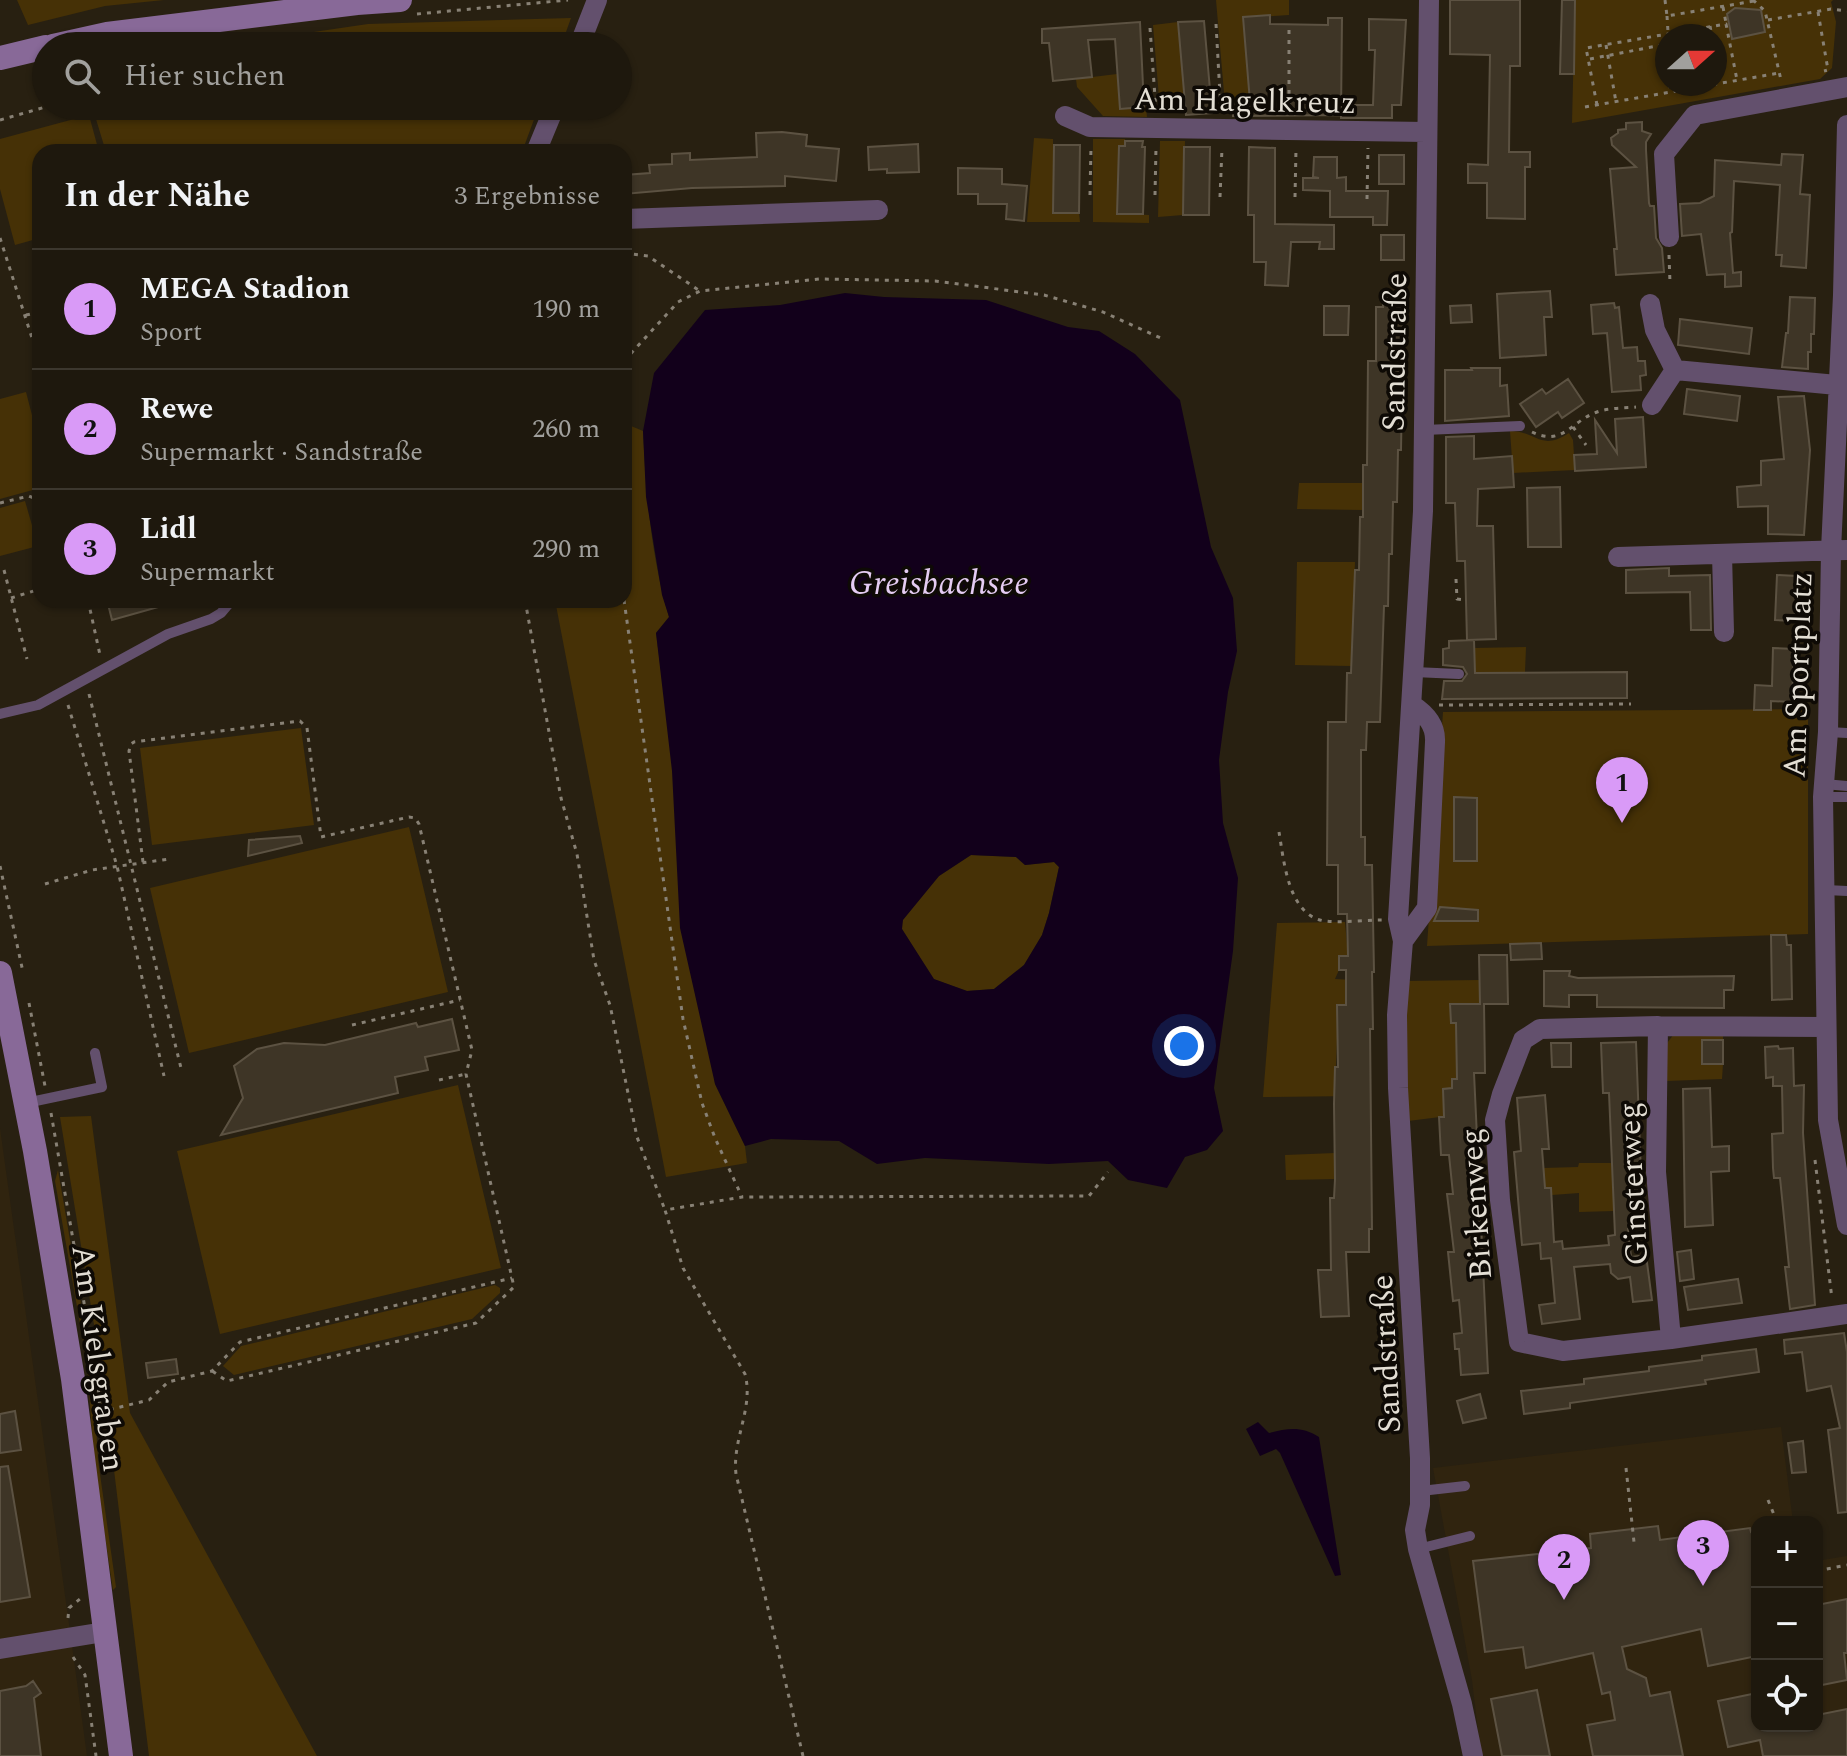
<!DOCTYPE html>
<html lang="de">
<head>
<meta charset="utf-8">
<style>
	:root { --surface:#1e180d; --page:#2b251b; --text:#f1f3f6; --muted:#a1a09d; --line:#3c372e; --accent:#d99af7 }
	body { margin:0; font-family:Spectral,serif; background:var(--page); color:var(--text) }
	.controls { position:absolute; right:24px; bottom:24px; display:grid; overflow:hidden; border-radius:16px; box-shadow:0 2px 6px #0004 }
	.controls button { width:72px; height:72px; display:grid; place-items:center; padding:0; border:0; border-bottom:2px solid var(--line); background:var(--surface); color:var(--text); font:40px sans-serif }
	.compass { position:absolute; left:1655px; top:24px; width:72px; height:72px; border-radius:50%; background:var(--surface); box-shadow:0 2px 6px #0004; rotate:69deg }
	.you { position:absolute; left:1184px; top:1046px; width:28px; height:28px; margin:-20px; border:6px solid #fff; border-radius:50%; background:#1a73e8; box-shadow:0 0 0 12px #1a73e833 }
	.badge { display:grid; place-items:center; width:52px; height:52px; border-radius:50%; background:var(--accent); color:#111; font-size:26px; font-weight:700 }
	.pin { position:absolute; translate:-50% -66px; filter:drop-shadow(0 2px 4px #0008) }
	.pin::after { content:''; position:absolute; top:42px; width:28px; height:24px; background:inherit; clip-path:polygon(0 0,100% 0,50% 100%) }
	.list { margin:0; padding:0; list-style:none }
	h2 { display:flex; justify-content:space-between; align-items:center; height:104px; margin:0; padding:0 32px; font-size:34px }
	h2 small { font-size:26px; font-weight:400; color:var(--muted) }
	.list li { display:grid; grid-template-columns:52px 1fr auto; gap:24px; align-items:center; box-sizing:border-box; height:120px; padding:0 32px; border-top:2px solid var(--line) }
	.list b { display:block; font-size:30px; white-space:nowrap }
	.list p { margin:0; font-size:26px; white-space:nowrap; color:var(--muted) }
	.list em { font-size:26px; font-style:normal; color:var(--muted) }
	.icon { flex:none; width:44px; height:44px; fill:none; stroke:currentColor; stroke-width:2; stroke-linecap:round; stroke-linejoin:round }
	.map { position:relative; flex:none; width:1847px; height:1756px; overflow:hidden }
	.search { position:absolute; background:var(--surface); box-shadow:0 2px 6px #0004; left:32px; top:32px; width:600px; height:88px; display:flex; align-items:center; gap:20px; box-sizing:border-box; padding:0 28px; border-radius:44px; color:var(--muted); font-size:30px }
	.panel { position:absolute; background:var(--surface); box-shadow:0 2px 6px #0004; left:32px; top:144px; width:600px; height:464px; border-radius:24px }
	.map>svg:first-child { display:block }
</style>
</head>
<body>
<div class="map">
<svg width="1847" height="1756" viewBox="0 0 1847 1756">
	<rect width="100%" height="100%" fill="#282011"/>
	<!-- built -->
	<path fill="#30240f" d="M0,1128L73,1653L87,1756H0Z
		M1781,1427L1793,1522H1757V1726H1817V1561L1847,1556V1756H1481L1472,1680L1433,1468Z"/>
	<!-- green -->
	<path fill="#463106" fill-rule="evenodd" d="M17,0H164L105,6L28,25Z
		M1216,0H1289V15L1243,18L1250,102L1225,104Z
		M1575,0H1833L1831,2L1836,22L1832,68L1820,79L1572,123ZM1667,36H1715V84H1667Z
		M571,18L561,46H219L368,24Z
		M1178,22L1185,107L1160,110L1153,25Z
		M1117,74L1120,108L1146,107L1147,117L1103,116L1077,87L1076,79Z
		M92,106H539L522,152H106Z
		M89,115L99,152H40V238L15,245L0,189V139Z
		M1034,138L1053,139V213H1079L1080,222H1027Z
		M1093,139H1125V146L1119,147L1117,213L1149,215V223L1093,222Z
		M1160,141H1185L1183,215L1158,217Z
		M26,392L40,446V488L0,499V399Z
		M624,423L643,431C646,493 651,557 669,617L656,633L715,1084L745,1146L747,1163L666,1177L555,600H624Z
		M1510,431C1537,431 1540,452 1569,433L1573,440L1575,470L1513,473Z
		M1299,483H1363V510L1297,509Z
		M25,501L38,546L0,556V508Z
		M1297,562H1355L1351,666L1295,665Z
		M1526,647L1525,672L1474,673V648Z
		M1808,709V934L1427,946L1443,712Z
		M301,728L314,825L152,845L140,748Z
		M409,827L448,992L189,1053L150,888Z
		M971,855L1016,857L1025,865L1054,862L1059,867L1049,913L1042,935L1024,965L994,989L967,991L933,979L902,929V920L939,876Z
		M1345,922L1348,956H1339V970L1335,979L1372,981L1373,988L1347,989L1354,1038L1337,1039L1335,1088L1355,1096L1263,1097L1277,923Z
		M1479,980L1480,1004L1450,1005L1451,1023H1455L1456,1027L1457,1079H1452L1448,1116L1408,1121L1405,1018L1407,981Z
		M1723,1033V1040L1703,1064H1723L1722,1079L1665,1081L1667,1043L1674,1034Z
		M458,1085L501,1268L220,1334L177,1151Z
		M91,1116L130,1413L317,1756H149L103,1380L60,1117Z
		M1335,1153L1336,1179L1286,1180L1285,1155Z
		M1579,1163H1612L1614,1211L1579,1212V1193L1552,1195L1551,1188H1545L1543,1168L1578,1167Z
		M58,1170L93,1374L98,1460L116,1587L113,1590L94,1462L87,1364L55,1181Z
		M495,1285L500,1288V1293L472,1319L234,1375L223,1366L241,1346Z"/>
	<!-- water -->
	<path fill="#12001b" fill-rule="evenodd" d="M845,293L884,297L986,300L1068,327L1099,331L1135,354L1180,400L1211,547L1233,598L1237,651L1228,692L1219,760L1223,823L1238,878L1233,951L1214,1088L1223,1131L1207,1150L1185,1157L1167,1188L1128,1180L1108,1161L1049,1164L925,1158L877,1164L839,1141L771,1139L745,1146L715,1084L680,928L672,771L656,633L669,617L662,595L646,497L643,431L654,373L705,310L780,305ZM971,855L1016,857L1025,865L1054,862L1059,867L1049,913L1042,935L1024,965L994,989L967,991L934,979L902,929L903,920L939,876Z
		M1258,1422L1269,1433C1288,1428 1302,1426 1319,1437L1341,1575L1335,1576L1280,1453L1276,1449L1260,1456L1246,1429Z"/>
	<!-- building -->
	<path fill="#3e3526" stroke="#5c5242" stroke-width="2" d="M1450,0H1520V66H1510L1509,152H1530V167H1525V219L1487,218V183H1468V164L1488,165L1490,55L1450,54Z
		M1562,0H1575L1574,74H1560Z
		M1735,8L1761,10L1765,32L1732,39L1727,14Z
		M1270,15V24L1328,25V18H1342L1341,115L1233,116L1232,104L1250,102L1243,17Z
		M1369,19L1406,20L1401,105H1392V118H1341V105H1373L1375,50H1369Z
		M1204,21L1212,113L1186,115L1178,22Z
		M1140,22L1144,107L1120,109L1115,39L1088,40L1092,77L1053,81L1049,43H1042V29Z
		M1642,122V131L1651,134L1646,142V150L1649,203L1650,206H1654L1656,238L1662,248L1664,272L1616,275L1614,249H1617L1610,169L1636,167L1612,145L1611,138L1618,133V130L1626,129V123Z
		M782,132L807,135L806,146L839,149L836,181L785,176V186L692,188L624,194V175L650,173L649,165L672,164V154L690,153V160L757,157L756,133Z
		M1125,141H1143L1142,147H1145L1143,214H1117L1119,146H1125Z
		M918,144L919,172L887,173V169L869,170L868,147Z
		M1054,145H1080L1079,213H1053Z
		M1184,147H1210L1209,215H1183Z
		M1249,147L1275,148V224L1334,225V249H1319L1320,242H1291L1288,286L1265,285L1266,262H1254V215H1248Z
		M1782,154L1803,155L1800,194L1810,195L1806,268L1781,266L1782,255H1776L1780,185L1734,181L1732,232L1730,233L1733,273L1741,272V286L1725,287V274L1707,275L1701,234L1682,236L1680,204L1700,203L1714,196L1715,160L1781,165Z
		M1379,155H1404V184H1379Z
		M1314,157H1337V178L1346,177V191H1388L1387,225H1373V217H1330V191L1303,190V178H1319L1313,177Z
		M958,168L1002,169V184L1027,186L1024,221L1006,219L1007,204H978V194H958Z
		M1381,235H1404V260H1381Z
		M1550,291L1552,317H1544L1546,355L1500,358L1497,294Z
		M1383,296L1402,297L1403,339L1401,450H1398L1397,502H1393L1392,554H1389L1388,606H1384L1380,722H1367L1366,750H1361V837H1365V865H1372L1374,972H1372L1373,1029H1370L1372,1229H1369V1252H1346L1349,1316L1321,1317L1318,1270H1331L1330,1198H1334L1335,1179L1334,1104L1335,1067H1338L1337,1005H1346V970H1339V956H1348L1347,914H1338V865H1327L1328,722H1346L1347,673H1351L1355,570H1359L1360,517H1363V465H1367L1368,361H1376V307H1383Z
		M1790,297L1815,298L1814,334H1811V352H1808V369L1782,367L1786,333H1788Z
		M1614,303L1615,308L1619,307L1623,348L1637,347L1638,361H1645L1646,375L1640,376L1641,390L1612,392L1607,333L1593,334L1591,305Z
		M1471,305L1472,322L1451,323L1450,306Z
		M1324,306H1349L1348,335H1324Z
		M1680,319L1752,328L1749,354L1678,345Z
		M1471,368H1500V386L1507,385L1509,416L1445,421V370H1472Z
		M1568,379L1584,403L1562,418L1558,412L1536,427L1520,404L1542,389L1546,394Z
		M1687,389L1740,396L1737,421L1684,414Z
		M1804,396L1810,450L1804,535L1768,534V506L1738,507L1737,487L1761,485V461L1784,459L1778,397Z
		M1643,417L1646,467L1575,471L1574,455L1597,454L1595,420L1617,453L1615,419Z
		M1474,436V459L1512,456L1514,487L1478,489L1477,526H1493L1496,639L1467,640L1465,561H1457L1455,503H1446V437Z
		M1560,487L1561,547H1528L1527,488Z
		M1669,568V576L1710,575L1711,630H1691L1690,592L1626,593V570Z
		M1777,575L1797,576L1795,621L1775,620Z
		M107,600H169V604L112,620Z
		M1474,640L1475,673L1627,672V698L1442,699L1444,681H1462L1467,674L1463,667L1443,665V649L1449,648V641Z
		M1773,648L1794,649L1792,702L1771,701V710H1754L1755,685L1772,686Z
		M1454,797L1477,798V861H1454Z
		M300,836L302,843L248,856L249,840Z
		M1440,907L1478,910V921H1434Z
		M1771,935H1786L1787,945H1791L1792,999L1772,1000Z
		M1541,943L1542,959L1511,960L1510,944Z
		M1479,955H1507L1508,1004H1484L1485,1073H1474L1488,1373L1461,1375L1459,1349H1455L1454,1334L1462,1333L1459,1300L1453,1301L1448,1252H1454L1447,1194H1453L1449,1155H1441L1439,1117H1444L1443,1089L1452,1088V1079H1457L1456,1023H1451L1450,1004H1480Z
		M1544,971H1570L1569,976L1578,978L1734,976L1733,990H1724V1008L1597,1007V995H1569V1007L1544,1006Z
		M452,1019L459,1050L425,1057L428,1070L395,1077L398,1093L221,1135L243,1098L234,1066L257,1049L284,1043L325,1045L416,1023L418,1027Z
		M1702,1040H1723V1064H1702Z
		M1636,1042L1643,1228L1628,1229L1631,1257L1646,1255L1652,1300L1633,1302L1630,1277L1618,1279L1611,1273L1610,1264L1574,1267L1580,1319L1542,1324L1539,1305L1555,1303L1551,1258L1541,1259L1540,1243L1522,1245L1514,1152L1521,1151L1517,1098L1545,1095L1549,1149H1542L1545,1188H1551L1554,1242L1562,1241L1563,1249L1609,1245L1608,1236L1615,1235L1614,1211L1609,1093H1603L1601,1043Z
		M1551,1043H1571V1067H1552Z
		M1778,1046L1779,1049L1793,1048L1794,1086L1804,1085L1803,1133L1815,1305L1790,1309L1785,1267H1789L1780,1178H1774L1773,1168L1772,1134L1783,1133L1782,1086H1773V1077L1766,1078L1765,1047Z
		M1710,1088L1712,1147L1729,1146V1171L1711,1172L1713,1225L1685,1227L1683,1089Z
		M1691,1250L1694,1279L1680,1281L1677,1252Z
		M1738,1279L1742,1303L1688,1310L1684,1287Z
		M1844,1333L1847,1352V1512L1838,1513L1828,1430L1840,1428L1831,1386L1807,1391L1802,1352L1785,1354L1784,1340Z
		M1756,1349L1759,1372L1705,1380L1706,1384L1570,1403V1408L1524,1414L1521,1391L1584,1384V1379L1649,1371V1367L1702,1360V1356Z
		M176,1359L178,1374L148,1378L146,1363Z
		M1480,1394L1486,1418L1463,1423L1457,1401Z
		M15,1411L21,1450L0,1453V1414Z
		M1803,1441L1806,1472L1792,1473L1788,1443Z
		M8,1466L30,1597L0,1602V1467Z
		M1658,1526L1660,1540L1750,1528L1751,1532L1757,1531V1656L1708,1666L1701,1629L1622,1647L1627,1669L1646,1678L1650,1696L1670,1692L1683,1756H1593L1587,1725L1615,1720L1610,1692L1602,1694L1593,1653L1526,1668L1523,1647L1485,1652L1473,1561L1591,1548L1590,1534Z
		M1847,1599V1653H1844L1847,1680L1817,1686V1605Z
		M33,1681L41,1693L34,1698L41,1756H0V1691L26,1686Z
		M1537,1690L1550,1756H1502L1491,1699Z
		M1757,1693V1726H1817V1715L1847,1709V1756H1763L1760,1740L1728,1747L1718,1701Z"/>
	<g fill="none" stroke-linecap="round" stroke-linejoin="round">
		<!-- path -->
		<path stroke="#888175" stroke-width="3" stroke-dasharray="4 6" stroke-linecap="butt" d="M1665,0L1667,16L1754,1
			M1753,0L1765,11L1781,80
			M1723,7L1726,23
			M1818,12L1828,70L1824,71
			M417,14L568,0
			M1667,16L1668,32
			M1768,20L1831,9L1847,11
			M1216,24L1221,112
			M1710,26L1712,36
			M1150,28L1156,111
			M1289,30V110
			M1606,45L1616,102
			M1715,56L1720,83
			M1590,59L1662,45L1667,72
			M1669,84L1671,92
			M1597,105L1586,48L1726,24L1737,80
			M1585,107L1779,73
			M0,120L49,106
			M1090,195L1091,147
			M1155,195L1156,147
			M1220,197L1222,148
			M1295,197L1296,149
			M1367,199L1368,148
			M0,238L40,363
			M624,253L648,256L700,291
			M1669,255L1670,283
			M26,315L40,312
			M624,361L678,302L700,291L820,279L935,281L1044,295L1103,312L1165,340
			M1573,427L1586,445
			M1532,432C1563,447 1571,421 1597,412C1608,408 1624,408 1636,407
			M0,503L29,496L40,501
			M4,570L27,659
			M1456,579L1457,599L1466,600
			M11,598L40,589
			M88,600L100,655
			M525,600L561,798L577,854L594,960L610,1005L637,1137L665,1210
			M624,600L683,1019L702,1103L715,1138L742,1197
			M89,694L181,1068
			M68,705L117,866L164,1076
			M1439,705L1631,704
			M1279,832C1284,861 1288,916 1325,921C1343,923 1364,920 1382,920
			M143,862L129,751L131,744L134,742L300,721L307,728L321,837L409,817L415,818L419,824L472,1050L466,1074L514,1287L476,1323L227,1381L212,1371
			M0,866L23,972
			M45,884L92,870L169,859
			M29,1003L45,1086
			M352,1025L460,1000
			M439,1080L466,1074
			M51,1113L98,1383L100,1413
			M1815,1160L1832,1299
			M100,1412L149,1400L168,1382L212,1371L240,1342L512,1278
			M1626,1468L1634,1542
			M1768,1500L1777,1522
			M1817,1571L1847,1565
			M68,1618L69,1608L80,1599
			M73,1657L85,1675L96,1756
			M803,1756L736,1474C732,1439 754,1408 745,1374L683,1268L665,1210L742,1197L1089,1196L1108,1172"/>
		<!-- lane -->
		<path stroke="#63506d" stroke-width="10" d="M1424,430L1520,426
			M1414,672L1459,674
			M0,714L38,705L168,634L211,619L221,613L232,600
			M1828,732L1847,733
			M1824,784L1847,786
			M1823,797H1847
			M1826,890L1847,891
			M26,1103L102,1087L95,1053
			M1421,1491L1465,1486
			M1418,1549L1470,1536"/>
		<!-- street -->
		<path stroke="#63506d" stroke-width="20" d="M1429,0L1423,511L1398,919L1403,941L1397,1015L1398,1088L1420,1458V1505L1415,1530L1418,1549L1462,1704L1473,1756
			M579,46L597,0
			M1065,116L1090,127L1426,132
			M1847,125L1843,295L1831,550L1828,732L1823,797L1828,1120L1847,1225
			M536,152L555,106
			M624,219L878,210
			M1669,237L1664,154L1695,115L1847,87
			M1650,304L1655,330L1675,370
			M1675,370L1837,385
			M1652,405L1675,370
			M1722,554L1724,632
			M1618,557L1847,550
			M1403,941L1427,908L1435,742C1436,725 1426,714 1412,705
			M1658,1026L1656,1172L1671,1339
			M1825,1027L1658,1026L1540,1029L1523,1040L1502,1094L1495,1120L1500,1200L1519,1342L1563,1351L1671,1339L1847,1314
			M0,1649L104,1632"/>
		<!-- secondary -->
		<path stroke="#886998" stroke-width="24" d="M53,46L107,34L357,3L400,0
			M0,58L46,47
			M0,973L35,1151L73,1379L121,1756"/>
	</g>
	<g text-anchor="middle" stroke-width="7" stroke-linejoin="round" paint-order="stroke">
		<!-- street labels -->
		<g font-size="32" fill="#e3ded4" stroke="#0e0a05">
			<text transform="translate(1245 100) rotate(1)" y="11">Am Hagelkreuz</text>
			<text transform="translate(1394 352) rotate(-89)" y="11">Sandstraße</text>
			<text transform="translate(1797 675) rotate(-88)" y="11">Am Sportplatz</text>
			<text transform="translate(1632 1184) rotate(-93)" y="11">Ginsterweg</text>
			<text transform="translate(1475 1204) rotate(-94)" y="11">Birkenweg</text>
			<text transform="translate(1385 1354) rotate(-93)" y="11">Sandstraße</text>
			<text transform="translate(99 1358) rotate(82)" y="11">Am Kielsgraben</text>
		</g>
		<!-- water labels -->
		<g font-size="34" font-style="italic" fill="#e5ccf3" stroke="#0e0a05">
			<text x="939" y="594">Greisbachsee</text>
		</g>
	</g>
</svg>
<div class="controls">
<button>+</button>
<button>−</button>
<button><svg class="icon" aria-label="locate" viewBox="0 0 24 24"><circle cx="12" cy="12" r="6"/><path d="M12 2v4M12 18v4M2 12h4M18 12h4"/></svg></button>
</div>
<svg class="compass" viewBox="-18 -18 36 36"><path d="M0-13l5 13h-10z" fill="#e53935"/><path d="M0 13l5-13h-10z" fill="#a1a09d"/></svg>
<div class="you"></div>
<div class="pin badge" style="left:1622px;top:823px">1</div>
<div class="pin badge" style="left:1564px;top:1600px">2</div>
<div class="pin badge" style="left:1703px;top:1586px">3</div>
<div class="search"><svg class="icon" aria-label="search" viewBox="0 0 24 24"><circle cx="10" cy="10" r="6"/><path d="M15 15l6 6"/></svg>Hier suchen</div>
<section class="panel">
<h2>In der Nähe<small>3 Ergebnisse</small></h2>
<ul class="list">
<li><span class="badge">1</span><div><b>MEGA Stadion</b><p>Sport</p></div><em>190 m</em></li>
<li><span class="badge">2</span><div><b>Rewe</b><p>Supermarkt · Sandstraße</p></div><em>260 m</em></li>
<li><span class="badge">3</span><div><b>Lidl</b><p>Supermarkt</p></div><em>290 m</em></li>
</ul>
</section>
</div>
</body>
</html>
